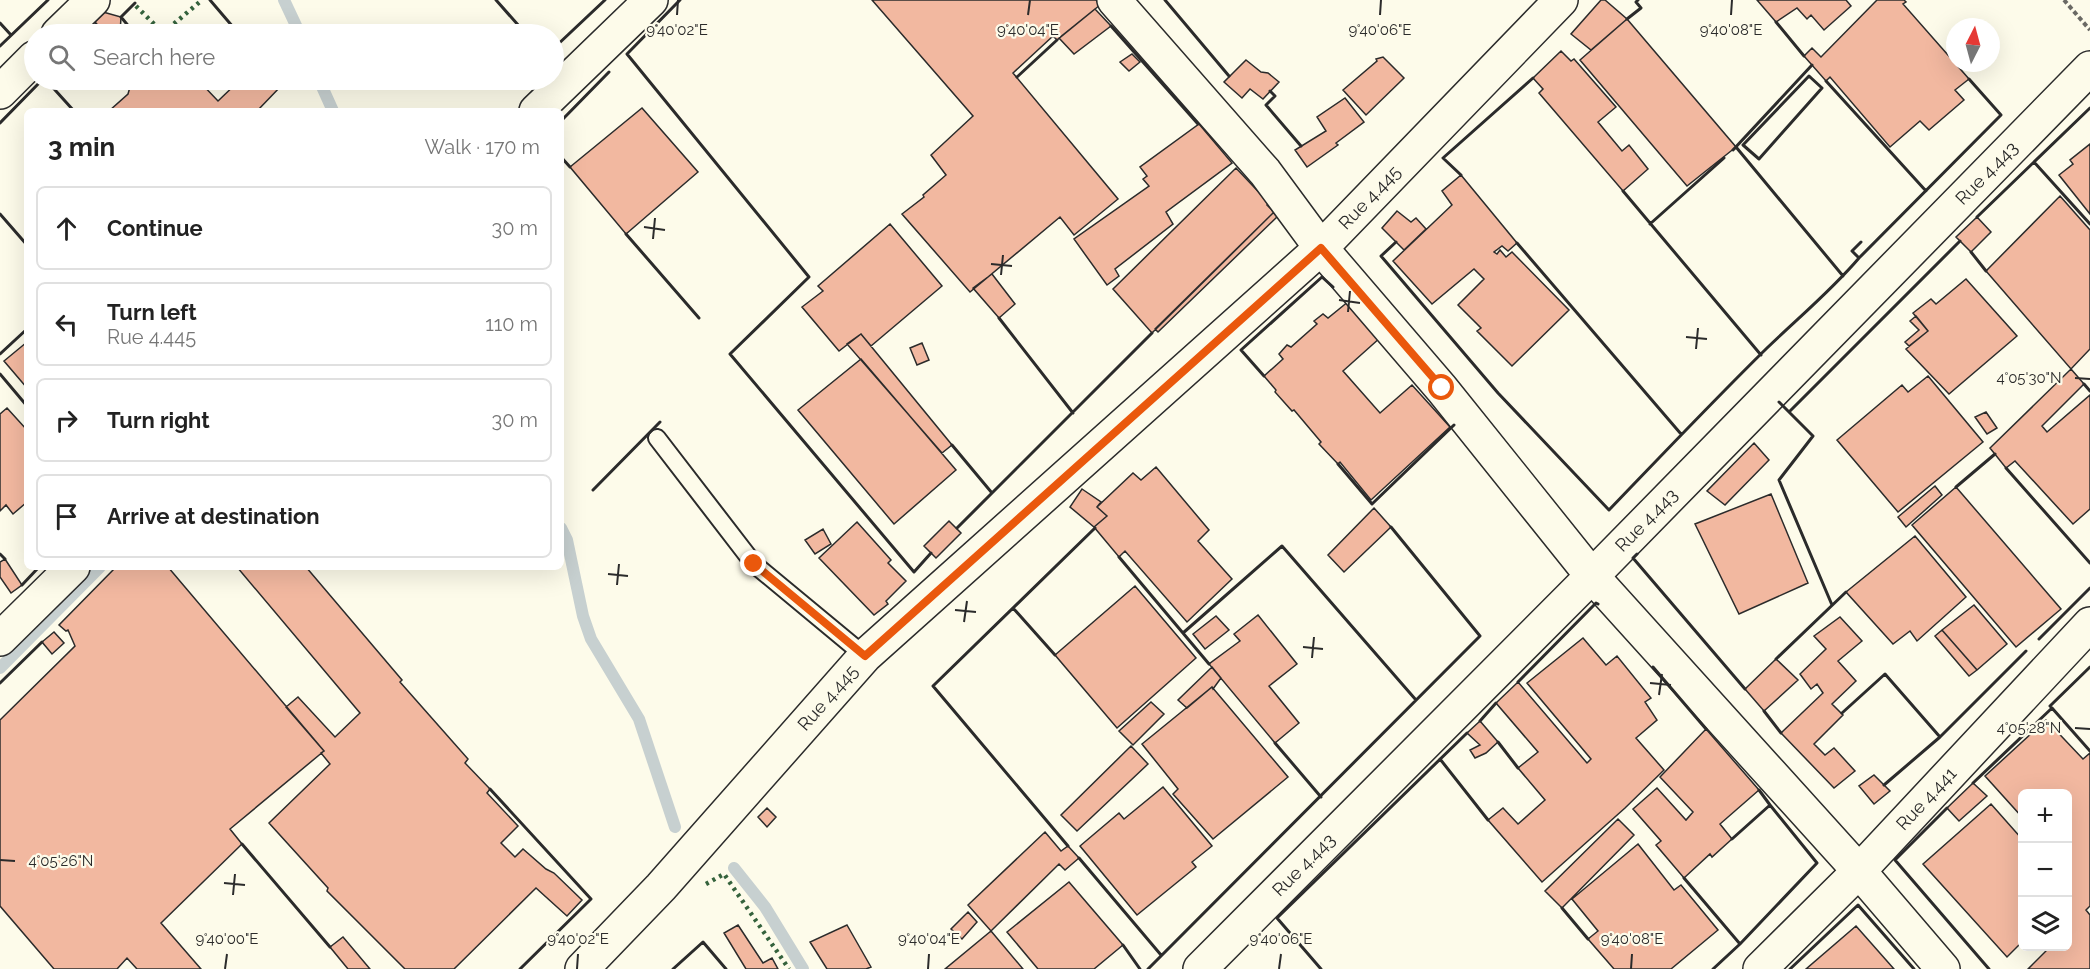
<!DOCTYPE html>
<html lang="en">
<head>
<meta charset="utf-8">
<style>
	:root { --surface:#fff; --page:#f6f6f6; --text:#222; --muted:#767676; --line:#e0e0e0 }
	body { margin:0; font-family:Raleway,sans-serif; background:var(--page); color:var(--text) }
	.controls { position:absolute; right:18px; bottom:18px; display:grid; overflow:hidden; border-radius:9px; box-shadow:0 6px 24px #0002 }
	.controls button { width:54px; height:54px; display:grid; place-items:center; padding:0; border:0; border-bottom:2px solid var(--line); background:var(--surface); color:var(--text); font:30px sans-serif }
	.compass { position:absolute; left:1946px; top:18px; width:54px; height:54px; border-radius:50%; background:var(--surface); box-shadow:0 6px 24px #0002; rotate:6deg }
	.stop { position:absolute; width:18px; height:18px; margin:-14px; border:4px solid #ea580c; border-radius:50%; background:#fff }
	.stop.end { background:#ea580c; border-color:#fff; box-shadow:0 2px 6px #0008 }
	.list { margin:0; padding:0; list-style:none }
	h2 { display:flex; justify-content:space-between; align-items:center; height:78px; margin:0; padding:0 24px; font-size:26px }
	h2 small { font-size:20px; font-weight:400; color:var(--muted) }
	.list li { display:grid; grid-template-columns:39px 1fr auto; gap:18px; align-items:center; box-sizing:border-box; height:84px; margin:0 12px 12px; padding:0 12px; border:2px solid var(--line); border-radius:9px }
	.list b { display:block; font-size:22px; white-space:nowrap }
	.list p { margin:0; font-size:20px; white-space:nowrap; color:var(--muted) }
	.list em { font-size:20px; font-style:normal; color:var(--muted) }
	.icon { flex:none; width:33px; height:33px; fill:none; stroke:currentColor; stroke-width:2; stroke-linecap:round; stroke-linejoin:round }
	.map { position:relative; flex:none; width:2090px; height:969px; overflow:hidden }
	.search { position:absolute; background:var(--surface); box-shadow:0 6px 24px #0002; left:24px; top:24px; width:540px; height:66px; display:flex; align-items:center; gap:15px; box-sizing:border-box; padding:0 21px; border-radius:33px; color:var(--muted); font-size:22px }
	.panel { position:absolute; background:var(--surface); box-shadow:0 6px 24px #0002; left:24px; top:108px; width:540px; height:462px; border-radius:9px }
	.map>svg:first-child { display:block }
</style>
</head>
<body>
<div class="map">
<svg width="2090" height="969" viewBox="0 0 2090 969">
	<rect width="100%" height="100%" fill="#fdfbea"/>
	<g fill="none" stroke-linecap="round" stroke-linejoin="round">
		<!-- stream -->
		<path stroke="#c7d0d0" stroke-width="12" d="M284,0L300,34
			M319,80L333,111
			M561,528L567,540L583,616L591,639L639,719L675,827
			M0,668L100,567
			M734,868L765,907L803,969"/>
	</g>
	<!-- building -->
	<path fill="#f2b8a0" stroke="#2b2b2b" stroke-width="1.5" d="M872,0H1096L1100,5L1057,40L1053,36L1013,73L1118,199L1074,235L1060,217L970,292L902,214L924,197L923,195L946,175L931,155L973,116Z
		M1601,0H1605L1627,19L1591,50L1571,34Z
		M1757,0H1846L1851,6L1824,30L1811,15L1807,19L1797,8L1776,22Z
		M1877,0H1904L1906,2L1903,4L1969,79L1955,90L1964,100L1929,130L1920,121L1890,147L1830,77L1826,81L1804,56L1812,48L1821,57Z
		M1095,9L1111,26L1074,54L1059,38Z
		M103,12L121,17L120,34H97L95,18Z
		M1627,19L1736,147L1687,186L1580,60Z
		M1561,51L1571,61L1574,59L1616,107L1598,122L1622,151L1629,145L1648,169L1623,191L1539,93L1543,89L1533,78Z
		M1132,54L1140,62L1129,71L1120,62Z
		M1383,57L1404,78L1366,115L1343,90L1377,61L1376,59Z
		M1246,60L1261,72L1268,73L1279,82L1263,99L1250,89L1242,98L1224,82Z
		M137,80H198L218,101L240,80H277L282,85L257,111H109L128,94L130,87Z
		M1345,98L1364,122L1336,143L1338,145L1307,167L1295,150L1326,131L1317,117Z
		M642,108L698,172L626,234L570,167Z
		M1199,124L1232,163L1166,212L1173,224L1115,269L1119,276L1107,285L1074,239L1149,186L1143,179L1147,176L1140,167Z
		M2090,144V214L2059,175L2073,164L2070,160Z
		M1236,168L1269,203L1267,205L1274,212L1152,333L1113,289Z
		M1461,175L1517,243L1508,251L1502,246L1494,252L1497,254L1500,250L1506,257L1512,252L1569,310L1512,366L1477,331L1481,328L1458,305L1484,279L1474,269L1432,304L1393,261L1452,205L1442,191Z
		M2060,196L2090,230V349L2071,369L1986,271Z
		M1397,211L1411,222L1416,218L1426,229L1404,250L1382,228Z
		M1274,212L1278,216L1158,332L1155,329Z
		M1977,217L1991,232L1971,252L1956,237Z
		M890,224L942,286L871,346L861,334L839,351L802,307L823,291L818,286Z
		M992,274L1015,304L999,318L973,288Z
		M1966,279L2017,336L1949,394L1906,349L1928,331L1913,313L1931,299L1936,304Z
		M1349,301L1381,337L1343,371L1380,413L1412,385L1450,427L1371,500L1340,462L1338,464L1319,444L1321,442L1294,410L1292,411L1275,392L1276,390L1264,376L1283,359L1279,354L1287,345L1291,347L1317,324L1314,321L1323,314L1328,318Z
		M1916,316L1928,331L1909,346L1905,342L1919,330L1910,321Z
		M861,334L952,445L942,453L847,344Z
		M27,342V388L4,361Z
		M922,343L929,360L917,365L910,348Z
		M861,359L956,470L894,524L798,410Z
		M2071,369L2084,384L2042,426L2047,432L2090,395V509L2073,524L2015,461L2006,468L1990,448Z
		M1928,376L1983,442L1898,512L1837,440L1902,385L1908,392Z
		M7,408L27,430V502L13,514L6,505L0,511V414Z
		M1986,412L1997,428L1987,434L1975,417Z
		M1754,443L1769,460L1725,505L1707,491Z
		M1156,467L1209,530L1198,541L1232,579L1187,622L1125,551L1119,557L1094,527L1107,516L1097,507L1133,473L1141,480Z
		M1935,486L1942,495L1906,527L1898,517Z
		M1956,487L2061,609L2016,647L1912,525Z
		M1082,489L1101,502L1097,507L1107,516L1094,527L1070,507Z
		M1771,494L1808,583L1739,614L1695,524Z
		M1374,508L1391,527L1344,572L1328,555Z
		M949,521L961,533L936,558L924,546Z
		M857,522L891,560L888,563L906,581L886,601L888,604L874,615L819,558Z
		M823,529L831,544L815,554L805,540Z
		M1915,536L1966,597L1917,641L1910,631L1893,644L1846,592Z
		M5,559L22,585L11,593L0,577V562Z
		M116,567H168L324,751L230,829L242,844L161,923L201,969H137L127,958L117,969H54L0,906V720L75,646L68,630L66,631L59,625Z
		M237,567H306L402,680L400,682L468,759L465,763L490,789L487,793L518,826L501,843L515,857L523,849L546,869L554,873L582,900L567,916L536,888L454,969H405L327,891L328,888L269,823L330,764L321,753L324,751L286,707L298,697L335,737L360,713Z
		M1135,586L1196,658L1117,728L1055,655Z
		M1974,605L2007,644L1977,670L1942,630Z
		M1258,615L1297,664L1269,686L1299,723L1275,743L1209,664L1240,641L1234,634Z
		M1216,616L1229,630L1205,649L1193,634Z
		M1840,617L1862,641L1838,661L1856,681L1832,704L1843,715L1814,744L1825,755L1834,748L1855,771L1834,788L1781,733L1823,693L1817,684L1811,689L1800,674L1826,649L1814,636Z
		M1942,630L1977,670L1969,676L1935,636Z
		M54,632L64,643L52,654L42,642Z
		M1583,638L1606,665L1617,656L1651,698L1645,702L1657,720L1636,738L1664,770L1625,808L1542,882L1488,820L1503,808L1518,824L1545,800L1518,768L1538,752L1496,703L1518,682L1587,763L1591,759L1527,683Z
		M1776,659L1798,680L1764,711L1745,689Z
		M1212,667L1221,678L1213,689L1212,687L1187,708L1178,700Z
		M1212,687L1288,777L1213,839L1173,794L1178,789L1142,744Z
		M1151,702L1164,714L1133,745L1119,731Z
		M2046,720L2083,759L2090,753V906L2086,910L2090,915V969H2028L2048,949L2046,946H2068V794H2022V817L1985,776Z
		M1480,721L1498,742L1486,753L1475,758L1470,750L1480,745L1467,733Z
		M1706,729L1759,790L1720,824L1732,839L1712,857L1710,854L1684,878L1656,845L1661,841L1633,809L1657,788L1686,820L1693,812L1660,777Z
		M1131,746L1148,764L1077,831L1061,815Z
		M1874,775L1890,791L1874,804L1859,786Z
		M1973,783L1987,796L1959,821L1947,808Z
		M1163,787L1212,846L1192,862L1196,867L1137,915L1080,846L1119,813L1124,819Z
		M1991,804L2022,839V942L2007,957L1923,864Z
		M767,808L776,817L767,827L758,817Z
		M1618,819L1634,835L1562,908L1545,891Z
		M1045,832L1061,851L1068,846L1079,858L1065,870L1059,864L991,931L968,905Z
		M1638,844L1674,890L1681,885L1718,930L1671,969H1614L1588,939L1598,931L1572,899Z
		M1069,882L1123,945L1094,969H1038L1007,932Z
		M968,912L977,922L962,939L951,929Z
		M738,925L763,963L772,958L778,969H746L724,933Z
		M847,925L871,967L866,969H827L810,942Z
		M1856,926L1894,969H1806Z
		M991,931L1023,969H945Z
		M343,937L370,969H348L330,947Z"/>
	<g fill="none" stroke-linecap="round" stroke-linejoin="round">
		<!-- lane casing -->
		<g stroke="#2b2b2b" stroke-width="20">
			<path id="lane" d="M657,438L754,564L865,656"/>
		</g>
		<!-- street casing -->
		<g stroke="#2b2b2b" stroke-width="36">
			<g id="street">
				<path d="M1114,0L1265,172L1321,248L1442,389L1592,576L1859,871L1943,969"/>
				<path d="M58,34L93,0"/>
				<path d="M0,92L34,58"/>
				<path d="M536,111L651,0"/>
				<path d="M0,639L73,567"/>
				<path id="s1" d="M582,969L661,887L865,656L1321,248L1561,0"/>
				<path id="s2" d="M1200,969L1592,576L2090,68"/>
				<path id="s3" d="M1760,969L1859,871L2090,624"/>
			</g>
		</g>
		<!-- path -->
		<path stroke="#6a6964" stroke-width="4" stroke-dasharray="4.5 3" stroke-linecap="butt" d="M2064,0L2090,30"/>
		<!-- lane -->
		<use href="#lane" stroke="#fdfbea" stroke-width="16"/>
		<!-- street -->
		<use href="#street" stroke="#fdfbea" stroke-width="33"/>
		<!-- hedge -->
		<path stroke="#34623c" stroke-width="4.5" stroke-dasharray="3 4.5" stroke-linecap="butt" d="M136,6L163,33L202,0
			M706,884L724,874L789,969"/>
		<!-- wall -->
		<path stroke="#2b2b2b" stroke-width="3" d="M210,0L239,34
			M496,0L526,34
			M680,0L627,54L809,277L730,354L914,572L931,553
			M1165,0L1229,76
			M1627,19L1641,8L1636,2L1638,0
			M1776,22L1804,56
			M0,23L11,35
			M1111,26L1198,124
			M86,34L96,24
			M135,34L121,17L135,3
			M0,46L48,0
			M554,48L605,0
			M1809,76L1822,88L1759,159L1743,145Z
			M1017,77L1057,40
			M46,80L74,111
			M1826,81L1926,191
			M1270,91L1275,96L1266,105L1301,146
			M561,121L609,72
			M0,123L42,80
			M1736,147L1843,276
			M1733,150L1812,65
			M561,157L570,167
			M2034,162L2090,224
			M1461,175L1443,158L1533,78
			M1623,191L1761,355
			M0,214L27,245
			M1977,217L2090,108
			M1650,224L1724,158
			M626,234L699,318
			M1396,242L1381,256L1498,393L1609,510C1661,456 1713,401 1767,348C1798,318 1831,291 1859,258L2001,115L1969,79
			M1517,243L1681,434
			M1971,252L1986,271
			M1859,258L1852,251L1861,242
			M999,318L1073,413
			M0,354L27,329
			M0,374L27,406
			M1264,376L1241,350L1322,277L1333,287
			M2084,384L2090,391
			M1779,402L1789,412L1960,241
			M1789,412L1813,436L1779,480L1832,605
			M952,445L992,493
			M1338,464L1372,504L1454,425
			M2006,468L2090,563
			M1956,487L1995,454
			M593,490L660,422
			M957,528L1152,333
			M0,554L5,559
			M1637,554L1633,558L1745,689
			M1119,557L1209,664
			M22,585L39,567
			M1013,608L1055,655
			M1183,633L1282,546L1416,700
			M2039,639L2090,588
			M1776,659L1846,592
			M1653,667L1706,729
			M1518,682L1596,603L1598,604
			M0,683L42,642
			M2052,708L2090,751
			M1764,711L1781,733
			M1842,713L1885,674L1940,737L2026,651
			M1480,721L1496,703
			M1498,742L1518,768
			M1275,743L1321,797
			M1440,759L1488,820
			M1973,783L2052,708L2050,706L2090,667
			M1884,785L1940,737
			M490,789L591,899L520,969
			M1947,808L1895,860L1989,969
			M1732,839L1770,805L1759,790
			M242,844L330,947
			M1068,846L933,686L1095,528
			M1079,858L1161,955
			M1684,878L1740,944L1713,969
			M1562,908L1588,939
			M1740,944L1817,863L1770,805
			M1123,945L1140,969
			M673,969L703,942L726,969
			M1148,969L1480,636L1391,527
			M1321,969L1277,918L1467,733
			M1790,969L1858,905L1914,969"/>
	</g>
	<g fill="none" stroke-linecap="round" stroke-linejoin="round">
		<!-- route -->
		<path stroke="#ea580c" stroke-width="8" d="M754,564L865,656L1321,248L1442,388"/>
	</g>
	<!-- ticks -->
	<path fill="none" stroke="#2b2b2b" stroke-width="2" d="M677,15L678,0M1028,15L1030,0M1380,15L1381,0M1731,15L1732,0M644,227L665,230M653,239L655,218M991,264L1012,266M1001,275L1003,255M1339,300L1360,303M1348,312L1350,291M1686,337L1707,339M1696,349L1698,328M2075,378L2090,379M608,574L628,576M617,585L619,564M955,610L976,612M964,622L967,601M1303,647L1323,649M1312,658L1314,637M1650,683L1671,685M1659,695L1662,674M2075,728L2090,729M0,860L15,861M224,883L245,885M233,895L235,874M225,969L227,954M577,969L578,954M928,969L929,954M1279,969L1281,954M1631,969L1632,954"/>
	<g text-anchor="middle" stroke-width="4.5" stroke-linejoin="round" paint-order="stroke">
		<!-- street labels -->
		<g font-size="18" fill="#2b2b2b" stroke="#fdfbea">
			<text dy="6" stroke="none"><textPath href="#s2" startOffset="1119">Rue 4.443</textPath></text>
			<text dy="6" stroke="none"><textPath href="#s1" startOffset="1104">Rue 4.445</textPath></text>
			<text dy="6" stroke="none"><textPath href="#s2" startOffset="633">Rue 4.443</textPath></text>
			<text dy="6" stroke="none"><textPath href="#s1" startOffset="366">Rue 4.445</textPath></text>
			<text dy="6" stroke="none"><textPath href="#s3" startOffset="238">Rue 4.441</textPath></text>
			<text dy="6" stroke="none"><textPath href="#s2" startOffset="147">Rue 4.443</textPath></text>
		</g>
	</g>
	<g font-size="15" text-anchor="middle" fill="#2b2b2b" stroke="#fdfbea" stroke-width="4.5" stroke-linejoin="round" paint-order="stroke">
		<text x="677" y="35">9°40'02"E</text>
		<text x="1028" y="35">9°40'04"E</text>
		<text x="1380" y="35">9°40'06"E</text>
		<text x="1731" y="35">9°40'08"E</text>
		<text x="2029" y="383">4°05'30"N</text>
		<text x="2029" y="733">4°05'28"N</text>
		<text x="61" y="866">4°05'26"N</text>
		<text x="227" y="944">9°40'00"E</text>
		<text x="578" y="944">9°40'02"E</text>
		<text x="929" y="944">9°40'04"E</text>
		<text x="1281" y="944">9°40'06"E</text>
		<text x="1632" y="944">9°40'08"E</text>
	</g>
</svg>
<div class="controls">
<button>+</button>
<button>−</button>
<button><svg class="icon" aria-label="layers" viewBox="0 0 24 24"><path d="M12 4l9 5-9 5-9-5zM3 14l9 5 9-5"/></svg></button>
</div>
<svg class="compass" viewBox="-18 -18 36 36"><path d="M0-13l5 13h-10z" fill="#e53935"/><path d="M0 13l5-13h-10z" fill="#767676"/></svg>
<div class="stop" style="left:1442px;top:388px"></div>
<div class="stop end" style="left:754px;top:564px"></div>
<div class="search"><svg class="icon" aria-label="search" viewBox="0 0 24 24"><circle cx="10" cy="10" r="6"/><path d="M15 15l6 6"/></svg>Search here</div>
<section class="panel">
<h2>3 min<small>Walk · 170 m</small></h2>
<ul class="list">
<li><svg class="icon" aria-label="ahead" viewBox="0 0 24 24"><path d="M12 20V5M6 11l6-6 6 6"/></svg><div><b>Continue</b></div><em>30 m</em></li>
<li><svg class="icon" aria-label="left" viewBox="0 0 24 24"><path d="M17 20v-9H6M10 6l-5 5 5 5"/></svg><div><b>Turn left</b><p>Rue 4.445</p></div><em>110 m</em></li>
<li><svg class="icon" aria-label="right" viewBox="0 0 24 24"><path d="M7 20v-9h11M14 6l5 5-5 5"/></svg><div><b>Turn right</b></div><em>30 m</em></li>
<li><svg class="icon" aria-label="arrive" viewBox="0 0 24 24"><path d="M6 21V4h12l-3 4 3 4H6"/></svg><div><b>Arrive at destination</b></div></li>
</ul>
</section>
</div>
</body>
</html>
